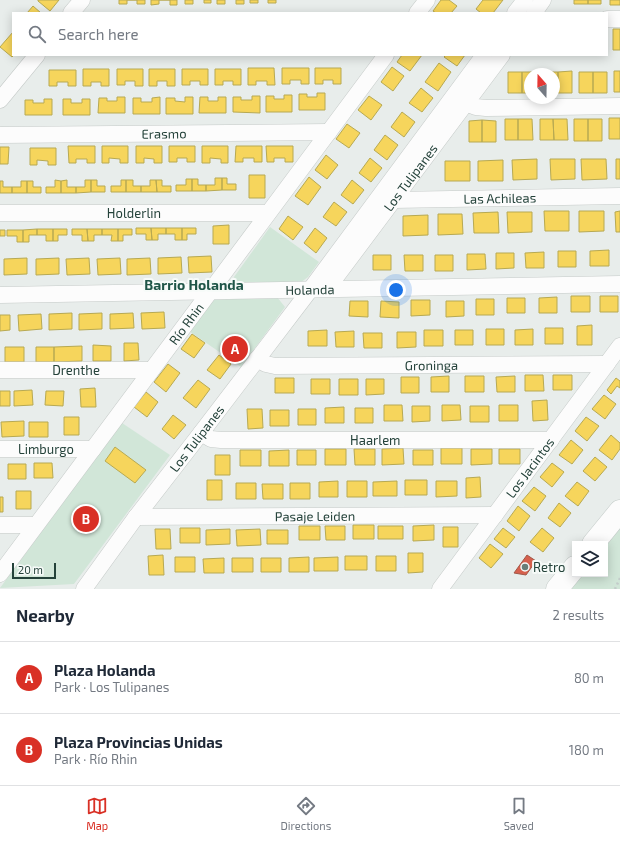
<!DOCTYPE html>
<html lang="en">
<head>
<meta charset="utf-8">
<style>
	:root { --surface:#fff; --page:#f6f6f7; --text:#1f2937; --muted:#747a83; --line:#e0e1e3; --accent:#d93025 }
	body { margin:0; font-family:"Exo 2",sans-serif; background:var(--page); color:var(--text) }
	.controls { position:absolute; right:12px; bottom:12px; display:grid; overflow:hidden; border-radius:0px; box-shadow:0 2px 10px #0003 }
	.controls button { width:36px; height:36px; display:grid; place-items:center; padding:0; border:0; border-bottom:1px solid var(--line); background:var(--surface); color:var(--text); font:20px sans-serif }
	.compass { position:absolute; left:524px; top:68px; width:36px; height:36px; border-radius:50%; background:var(--surface); box-shadow:0 2px 10px #0003; rotate:340deg }
	.scale { position:absolute; left:12px; bottom:10px; width:44px; box-sizing:border-box; padding-left:4px; border:2px solid #24423a; border-top:0; font-size:11px; line-height:14px; white-space:nowrap; color:#24423a; -webkit-text-stroke:3px #f7fbf9; paint-order:stroke }
	.you { position:absolute; left:396px; top:290px; width:14px; height:14px; margin:-10px; border:3px solid #fff; border-radius:50%; background:#1a73e8; box-shadow:0 0 0 6px #1a73e833 }
	.badge { display:grid; place-items:center; width:26px; height:26px; border-radius:50%; background:var(--accent); color:#fff; font-size:13px; font-weight:700 }
	.pin { position:absolute; translate:-50% -50%; border:2px solid #fff; box-shadow:0 1px 4px #0006 }
	.list { margin:0; padding:0; list-style:none }
	h2 { display:flex; justify-content:space-between; align-items:center; height:52px; margin:0; padding:0 16px; font-size:17px }
	h2 small { font-size:13px; font-weight:400; color:var(--muted) }
	.list li { display:grid; grid-template-columns:26px 1fr auto; gap:12px; align-items:center; box-sizing:border-box; height:72px; padding:0 16px; border-top:1px solid var(--line) }
	.list b { display:block; font-size:15px; white-space:nowrap }
	.list p { margin:0; font-size:13px; white-space:nowrap; color:var(--muted) }
	.list em { font-size:13px; font-style:normal; color:var(--muted) }
	.icon { flex:none; width:22px; height:22px; fill:none; stroke:currentColor; stroke-width:2; stroke-linecap:round; stroke-linejoin:round }
	.map { position:relative; flex:none; width:620px; height:589px; overflow:hidden }
	.search { position:absolute; background:var(--surface); box-shadow:0 2px 10px #0003; left:12px; right:12px; top:12px; height:44px; display:flex; align-items:center; gap:10px; box-sizing:border-box; padding:0 14px; border-radius:0px; color:var(--muted); font-size:15px }
	.sheet { height:196px; background:var(--surface) }
	nav { display:flex; justify-content:space-around; align-items:center; box-sizing:border-box; height:56px; border-top:1px solid var(--line); background:var(--surface); font-size:11px; color:var(--muted) }
	nav a { display:grid; justify-items:center; gap:2px }
	nav .on { color:var(--accent) }
	.map>svg:first-child { display:block }
</style>
</head>
<body>
<div class="map">
<svg width="620" height="589" viewBox="0 0 620 589">
	<rect width="100%" height="100%" fill="#e8edeb"/>
	<!-- green -->
	<path fill="#d1e6d8" d="M270,227L319,262L308,277L300,283L237,285L234,277Z
		M277,297L285,307L241,367L189,331L211,300Z
		M122,423L170,455L74,584L0,588Z
		M620,509V589H565L575,574H605V544Z"/>
	<!-- homes -->
	<path fill="#f6d55c" stroke="#b7a952" d="M38,0H59L50,11L38,1Z
		M119,0H145V4H137V0H127V4H119Z
		M151,0H177V5H170V0H159V4L151,5Z
		M185,0H193V4H185Z
		M204,0H211V3H204Z
		M217,0H225V4H217Z
		M236,0H244V4H236Z
		M250,0H258V3H250Z
		M268,0H276V3H268Z
		M441,0H449L457,6L451,13H436L433,11Z
		M483,0H503L493,13H481L476,9Z
		M574,0H588V4H574Z
		M588,0H601V4H588Z
		M610,0H620V5H610Z
		M33,6L41,13H27Z
		M613,29H620V50H613Z
		M13,32L14,55L12,57L0,47Z
		M402,55H422L410,71L397,62Z
		M446,55H465L457,66L444,57Z
		M439,63L451,72L438,91L425,82Z
		M392,67L404,76L393,91L381,82Z
		M248,68H274L275,85H267V81H256V85H248Z
		M282,68H309V84H301V80H290V84H282Z
		M315,68H341V84H333V80H323V84H315Z
		M83,69H109V86H101V82H91V86H83Z
		M117,69H143V86H135V81H125V85H117Z
		M149,69H175V86H167V81H157V86H149Z
		M182,69H208V85H200V81H190V85H182Z
		M215,69H241V85H233V81H223V85H215Z
		M49,70H76V86H68V82H57V86H49Z
		M572,71V93H558V72Z
		M614,71H620V92H614Z
		M508,72H522V93H508Z
		M522,72H536V74H530V93H522Z
		M544,72H558V93H554V74H544Z
		M579,72H593V93H579Z
		M593,72H607V93H593Z
		M421,88L433,98L422,112L409,103Z
		M317,93H325V110H299V94H307V97H317Z
		M284,95H292V112H266V96H274V99H284Z
		M252,96H260V113L233,112V97H241V100H252Z
		M369,96L382,105L371,120L358,110Z
		M117,97H125V113H98L99,98H107V101H117Z
		M160,97V114H133V98H141V102H152V98Z
		M185,97H193V114H166V98H175V101L185,102Z
		M200,97H208V101H218V97H226V113H199Z
		M44,99H52V115H25V100H33V103H44Z
		M63,99H71V103H82V99H90V115H63Z
		M402,112L415,122L404,137L391,127Z
		M609,118H620V139H609Z
		M505,119H518V140H505Z
		M518,119H532L533,140H518Z
		M540,119H553L554,140H540Z
		M553,119H567L568,140H554Z
		M574,119H588V141H574Z
		M588,119H602V141H588Z
		M482,120V142H469V121Z
		M482,120L496,121V142H482Z
		M347,124L360,133L349,148L336,139Z
		M385,135L398,145L387,160L374,150Z
		M68,146H95V163H87V159H76V163H69Z
		M102,146H128V163H120V159L109,158V163H102Z
		M136,146H162V163H154V159L144,158V163H136Z
		M169,146H195V162H187V158H177V162H169Z
		M202,146H228V163H221V159L210,158V163H202Z
		M236,146H262V162H254V158H243V162H235Z
		M266,146H293V162H285V158H274V162H267Z
		M0,147H9L8,164H0Z
		M30,148H56V165H48V161L37,160V165H30Z
		M326,155L338,165L327,179L315,170Z
		M370,158L382,168L371,182L359,173Z
		M537,159V179L513,180L512,160Z
		M550,159H575V179L551,180Z
		M581,159H606L607,179L582,180Z
		M616,159H620V179H616Z
		M503,160V181H478V161Z
		M445,161H470V181H445Z
		M249,175H265V198H249Z
		M309,177L321,187L308,205L295,196Z
		M215,178H222V190L206,191V185H215Z
		M222,178H227V184H236V190H222Z
		M186,179H192V191H176V185H186Z
		M192,179H198V185H206V191H192Z
		M55,180L61,181V193H46V187H55Z
		M67,180V187H76V193H61V181Z
		M85,180H91V192L76,193V187H85Z
		M91,180H97V186H105V192H91Z
		M121,180H126V192H111V186H121Z
		M126,180H133V186H141V192H126Z
		M150,180H156L157,192H141V186H150Z
		M156,180H162V186H171V192H157Z
		M352,180L364,190L353,204L341,195Z
		M0,181H3V187H12V193H0Z
		M21,181H27V193H12V187H21Z
		M27,181H33V187H41V193H27Z
		M334,202L347,212L336,226L323,217Z
		M544,211H569V231H545Z
		M579,211H604V231L579,232Z
		M620,211V232H616L615,212Z
		M498,212L499,233H474L473,213Z
		M507,212H532V232L508,233Z
		M438,214H462L463,234L438,235Z
		M428,215V235L403,236V216Z
		M288,216L303,227L293,240L279,229Z
		M229,225V244H213V226Z
		M136,228H151L152,240H146V234H136Z
		M151,228H166V234H158V240H152Z
		M166,228H182V240H175V234H166Z
		M182,228H196V234H187V240H182Z
		M315,228L327,238L316,253L304,243Z
		M37,229V235H29V242H23V230Z
		M37,229H53V241H46V235H37Z
		M53,229H67V235H58V241H53Z
		M72,229H87L88,241H82V235H72Z
		M87,229H102V235H94V241H88Z
		M102,229H118V241H111L112,235H102Z
		M118,229H132V235H123V241H118Z
		M0,230H5V236H0Z
		M7,230H23V242H17V236H7Z
		M609,250V266H590V251Z
		M558,251H576V267H558Z
		M544,252V268H526L525,253Z
		M496,253H514V268L496,269Z
		M467,254H485L486,269L467,270Z
		M373,255H391V270H373Z
		M404,255H423V271H405Z
		M435,255H453V271H435Z
		M211,256L212,272L189,273L188,257Z
		M181,257L182,273L158,274V258Z
		M27,258V274L4,275V259Z
		M59,258V274L36,275V259Z
		M89,258L90,274L67,275L66,259Z
		M120,258L121,274L98,275L97,259Z
		M150,258L151,274L127,275V259Z
		M571,296H590V312H571Z
		M600,296H618V312H600Z
		M557,297V313H539V298Z
		M507,298H525V313H507Z
		M476,299H494V315H476Z
		M411,300H430V315L411,316Z
		M350,301H368V317L349,316Z
		M381,301L399,302V318L380,317Z
		M446,301H464V316L446,317Z
		M164,312L165,328L142,329L141,313Z
		M72,313V329L49,330V314Z
		M102,313V329L79,330V314Z
		M133,313L134,328L110,329V314Z
		M41,314L42,329L19,331L18,315Z
		M0,315H10V330L0,331Z
		M592,325V345H577V326Z
		M545,328H563V344H545Z
		M486,329H504V345H486Z
		M533,329V345H515V330Z
		M327,330V346H308V331Z
		M424,330H443V346H424Z
		M455,330H473V345H455Z
		M354,331V347H336L335,332Z
		M397,332H416V347L397,348Z
		M363,333H382V348H364Z
		M192,334L205,343L194,358L181,349Z
		M124,343H138L139,360L124,361Z
		M93,345L111,346V361H93Z
		M82,346V361L54,362V347Z
		M5,347H24V362H5Z
		M36,347H54V362H36Z
		M219,355L231,364L220,379L207,370Z
		M168,364L180,373L166,392L154,382Z
		M525,375H543L544,391H525Z
		M553,375H572V390H553Z
		M449,376V392H431V377Z
		M465,376H484V392H465Z
		M515,376V392H497L496,377Z
		M401,377H419V393H401Z
		M275,378H294V393H275Z
		M616,378L620,381V388L617,386L611,394L607,390Z
		M311,379H330V394H311Z
		M339,379H358V395H339Z
		M366,379H384V394L366,395Z
		M198,380L210,389L196,408L183,398Z
		M95,388L96,407H81L80,389Z
		M32,390L33,405L14,406V391Z
		M0,391H10V406H0Z
		M46,391H64L63,406L45,405Z
		M146,392L158,402L147,417L134,407Z
		M604,395L616,404L605,419L592,409Z
		M547,400L548,420L533,421L532,401Z
		M384,405H402L403,421H384Z
		M442,405H460L461,420L442,421Z
		M499,405H518V421H499Z
		M412,406H430V421L412,422Z
		M470,406H489V422H470Z
		M344,407V423H325V408Z
		M355,408H373V423H355Z
		M247,409H262L263,428L248,429Z
		M298,409H316V425H298Z
		M270,410H289V426H270Z
		M173,415L186,425L174,439L162,429Z
		M64,417H79V435H64Z
		M586,417L599,426L587,441L575,431Z
		M24,421V436L2,437L1,422Z
		M29,422H48V437H29Z
		M611,435L620,443V449L612,460L599,450Z
		M571,440L583,450L572,464L559,455Z
		M115,447L146,470L135,483L105,461Z
		M403,448L404,464L382,465V449Z
		M441,448H462V464H441Z
		M325,449H346V465H325Z
		M354,449H375V465H355Z
		M471,449H492V464L471,465Z
		M499,449H520V464H499Z
		M240,450H261V466H240Z
		M289,450V466H269V451Z
		M297,450H316V465H297Z
		M413,450H433V465H413Z
		M215,455H230V475H215Z
		M595,457L607,467L595,481L583,471Z
		M34,463H52L53,478H34Z
		M552,463L564,472L552,487L540,477Z
		M8,464H26V479H8Z
		M480,477L481,497L466,498V478Z
		M207,480H222V500H207Z
		M405,480H427V495H405Z
		M338,481V497H319V482Z
		M347,481H367V497H347Z
		M397,481V496H373V482Z
		M436,481H457V496L436,497Z
		M577,482L589,491L578,506L565,496Z
		M236,483H256V499H236Z
		M290,483H310V499H290Z
		M262,484H283V499H263Z
		M534,487L546,496L535,511L522,501Z
		M16,491H31V509H16Z
		M0,497H3V512H0Z
		M559,503L571,513L560,527L548,518Z
		M518,506L530,516L519,531L507,521Z
		M353,525H374V539H353Z
		M434,525V540L413,541V526Z
		M299,526H320V540H299Z
		M325,526H345V540H326Z
		M378,526H403V539H378Z
		M443,527H458V547H443Z
		M180,528H200V543H180Z
		M503,528L515,537L506,548L494,539Z
		M542,528L554,538L543,552L530,542Z
		M155,529H170L171,549H156Z
		M230,529V544L206,545V530Z
		M260,529L261,545L237,546L236,530Z
		M267,530H288V544H267Z
		M490,544L503,554L491,568L479,558Z
		M408,553H423V572L408,573Z
		M163,555L164,575H149L148,556Z
		M345,556H367V570H345Z
		M376,556H396V571H376Z
		M175,557H195V572H175Z
		M309,557V572H289V558Z
		M338,557V571H314V558Z
		M224,558V573H204L203,559Z
		M232,558H253V572H232Z
		M261,558H281V572H261Z"/>
	<!-- shops -->
	<path fill="#d6604d" stroke="#a15747" d="M527,555L536,561L526,575L514,573Z"/>
	<g fill="none" stroke-linecap="round" stroke-linejoin="round">
		<!-- street casing -->
		<g stroke="#c5cac8" stroke-width="17">
			<g id="street">
				<path d="M71,13L82,0"/>
				<path d="M417,13L427,0"/>
				<path d="M515,13L525,0"/>
				<path d="M534,13L543,0"/>
				<path d="M607,19H620"/>
				<path d="M0,100L37,55"/>
				<path d="M466,103L476,107L486,108L620,106"/>
				<path id="s1" d="M0,135L329,132"/>
				<path id="s2" d="M387,196L393,200L620,196"/>
				<path id="s3" d="M0,213H268"/>
				<path id="s4" d="M316,288L324,284L336,277L502,55"/>
				<path id="s5" d="M0,295L620,284"/>
				<path id="s6" d="M257,359L266,364L275,366L607,364"/>
				<path id="s7" d="M0,370H151"/>
				<path id="s8" d="M201,433L211,439L221,440H551"/>
				<path id="s9" d="M0,449H93"/>
				<path id="s10" d="M136,517L495,515"/>
				<path d="M0,525H36"/>
				<path id="s11" d="M0,574L386,55"/>
				<path id="s12" d="M84,589L136,517L201,433L310,290L484,55"/>
				<path id="s13" d="M440,589L620,346"/>
			</g>
		</g>
		<!-- secondary casing -->
		<g stroke="#c3cbc8" stroke-width="23">
			<path id="secondary" d="M593,544L620,511
				M557,589L575,567"/>
		</g>
		<!-- path -->
		<path stroke="#c3ccca" stroke-width="2.5" stroke-dasharray="2 3" stroke-linecap="butt" d="M615,589L620,578"/>
		<!-- street -->
		<use href="#street" stroke="#fcfcfc" stroke-width="16"/>
		<!-- secondary -->
		<use href="#secondary" stroke="#fcfcfc" stroke-width="22"/>
	</g>
	<!-- markers -->
	<circle fill="#697e78" stroke="#f7fbf9" stroke-width="1.5" cx="525" cy="567" r="4"/>
	<g text-anchor="middle" stroke-width="4" stroke-linejoin="round" paint-order="stroke">
		<!-- street labels -->
		<g font-size="13" fill="#24423a" stroke="#f7fbf9">
			<text dy="5" stroke="none"><textPath href="#s1" startOffset="164">Erasmo</textPath></text>
			<text dy="5" stroke="none"><textPath href="#s4" startOffset="147">Los Tulipanes</textPath></text>
			<text dy="5" stroke="none"><textPath href="#s2" startOffset="114">Las Achileas</textPath></text>
			<text dy="5" stroke="none"><textPath href="#s3" startOffset="134">Holderlin</textPath></text>
			<text dy="5" stroke="none"><textPath href="#s5" startOffset="310">Holanda</textPath></text>
			<text dy="5" stroke="none"><textPath href="#s11" startOffset="312">Río Rhin</textPath></text>
			<text dy="5" stroke="none"><textPath href="#s6" startOffset="176">Groninga</textPath></text>
			<text dy="5" stroke="none"><textPath href="#s7" startOffset="76">Drenthe</textPath></text>
			<text dy="5" stroke="none"><textPath href="#s12" startOffset="188">Los Tulipanes</textPath></text>
			<text dy="5" stroke="none"><textPath href="#s8" startOffset="176">Haarlem</textPath></text>
			<text dy="5" stroke="none"><textPath href="#s9" startOffset="46">Limburgo</textPath></text>
			<text dy="5" stroke="none"><textPath href="#s13" startOffset="151">Los Jacintos</textPath></text>
			<text dy="5" stroke="none"><textPath href="#s10" startOffset="179">Pasaje Leiden</textPath></text>
		</g>
		<!-- poi labels -->
		<g font-size="13" fill="#24423a" stroke="#f7fbf9" text-anchor="start">
			<text x="533" y="572">Retro</text>
		</g>
		<!-- neighbourhood labels -->
		<g font-size="14" font-weight="bold" fill="#1f5548" stroke="#f7fbf9">
			<text x="194" y="290">Barrio Holanda</text>
		</g>
	</g>
</svg>
<div class="controls">
<button><svg class="icon" aria-label="layers" viewBox="0 0 24 24"><path d="M12 4l9 5-9 5-9-5zM3 14l9 5 9-5"/></svg></button>
</div>
<svg class="compass" viewBox="-18 -18 36 36"><path d="M0-13l5 13h-10z" fill="#e53935"/><path d="M0 13l5-13h-10z" fill="#747a83"/></svg>
<div class="scale">20 m</div>
<div class="you"></div>
<div class="pin badge" style="left:235px;top:349px">A</div>
<div class="pin badge" style="left:86px;top:519px">B</div>
<div class="search"><svg class="icon" aria-label="search" viewBox="0 0 24 24"><circle cx="10" cy="10" r="6"/><path d="M15 15l6 6"/></svg>Search here</div>
</div>
<section class="sheet">
<h2>Nearby<small>2 results</small></h2>
<ul class="list">
<li><span class="badge">A</span><div><b>Plaza Holanda</b><p>Park · Los Tulipanes</p></div><em>80 m</em></li>
<li><span class="badge">B</span><div><b>Plaza Provincias Unidas</b><p>Park · Río Rhin</p></div><em>180 m</em></li>
</ul>
</section>
<nav>
<a class="on"><svg class="icon" aria-label="map" viewBox="0 0 24 24"><path d="M3 6l6-2 6 2 6-2v14l-6 2-6-2-6 2zM9 4v14M15 6v14"/></svg>Map</a>
<a><svg class="icon" aria-label="directions" viewBox="0 0 24 24"><path d="M12 3l9 9-9 9-9-9zM9 14v-3h6M13 9l2 2-2 2"/></svg>Directions</a>
<a><svg class="icon" aria-label="saved" viewBox="0 0 24 24"><path d="M7 4h10v16l-5-4-5 4z"/></svg>Saved</a>
</nav>
</body>
</html>
